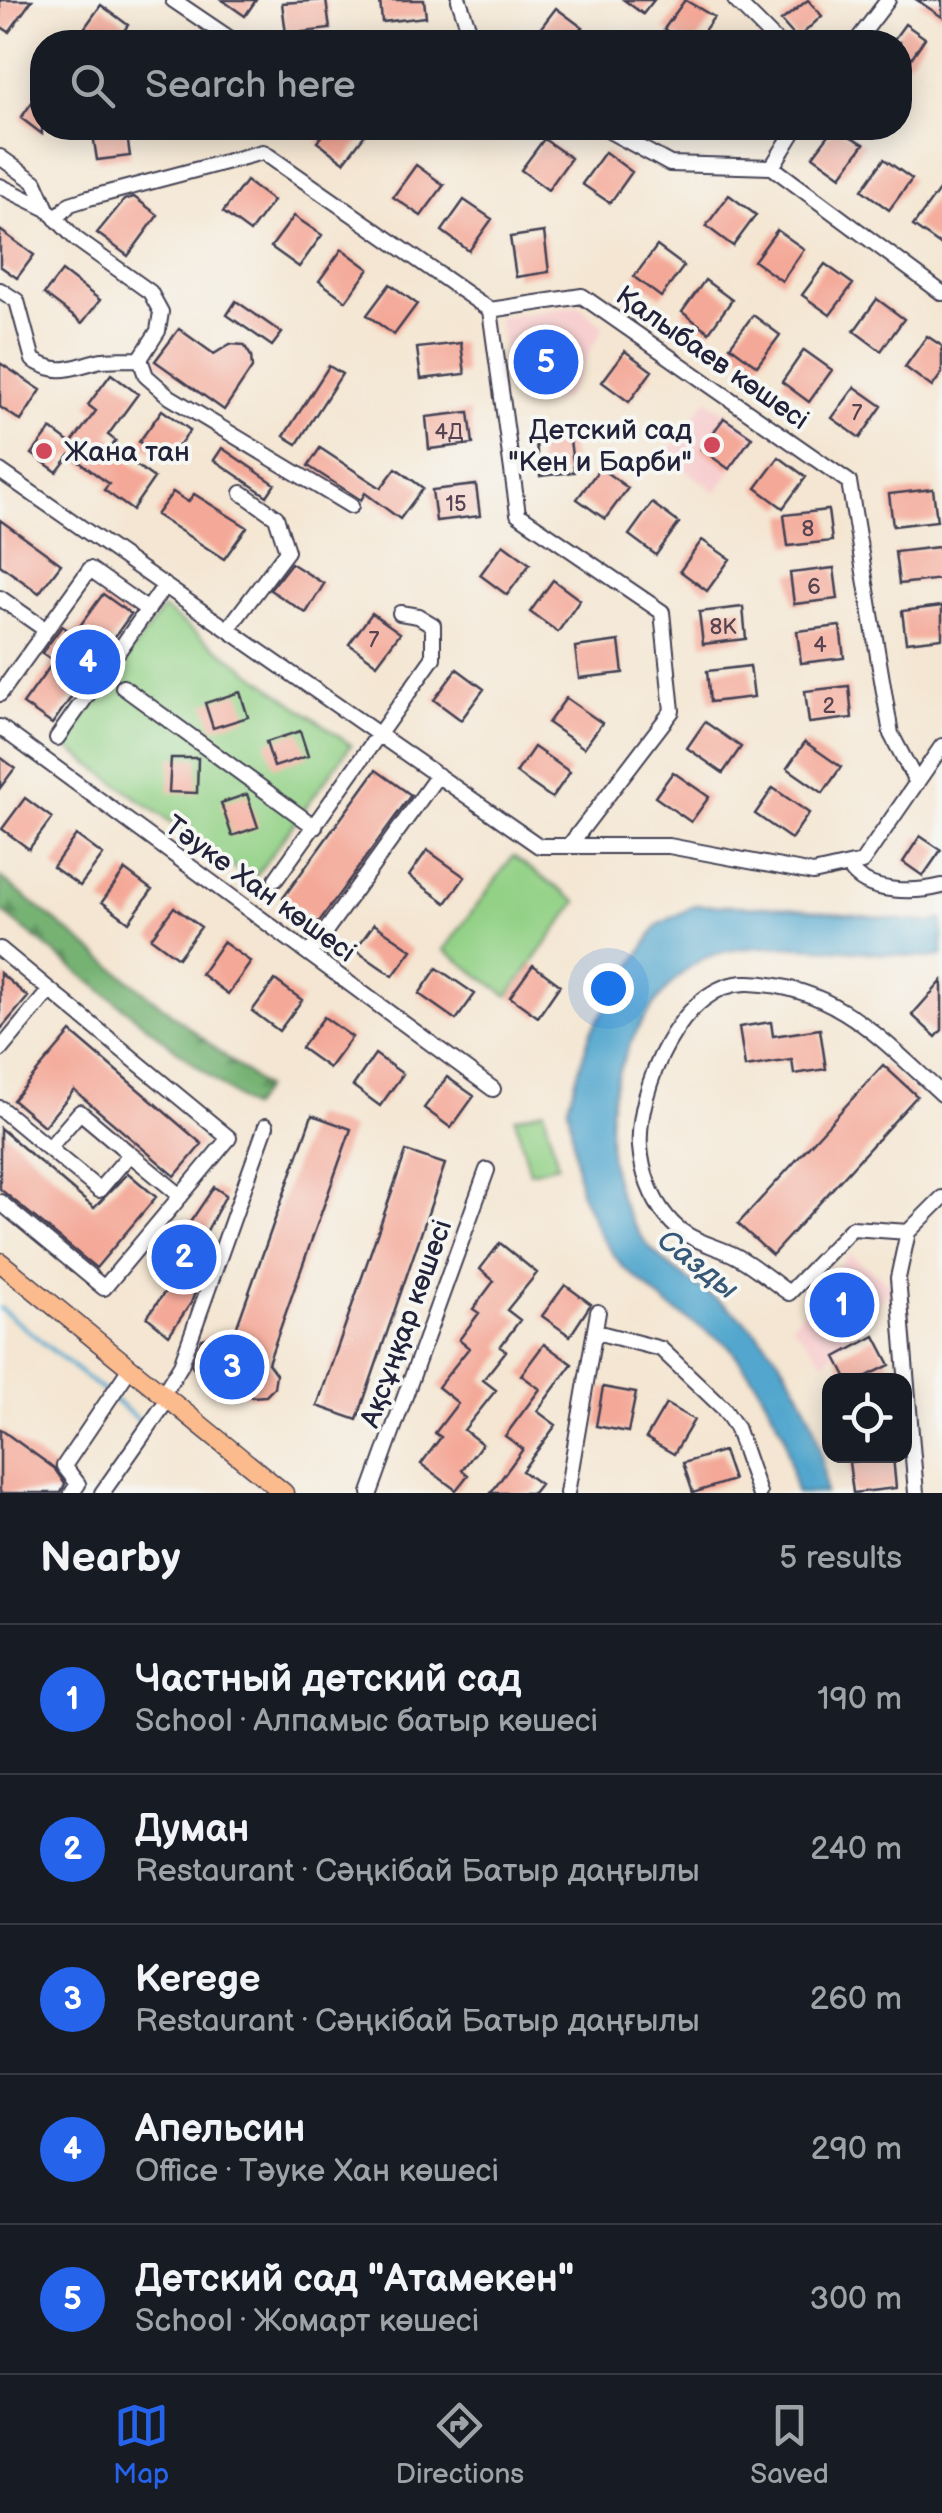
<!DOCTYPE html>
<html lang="en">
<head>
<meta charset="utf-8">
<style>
	:root { --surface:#171b24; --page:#20242c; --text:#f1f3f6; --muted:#9ea1a6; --line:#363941; --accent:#2563eb }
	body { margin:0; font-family:"Balsamiq Sans",sans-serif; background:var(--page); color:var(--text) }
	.controls { position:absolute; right:30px; bottom:30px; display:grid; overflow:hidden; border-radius:20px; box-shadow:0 5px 25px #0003 }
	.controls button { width:90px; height:90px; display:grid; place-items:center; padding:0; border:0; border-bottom:2px solid var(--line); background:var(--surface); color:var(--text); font:50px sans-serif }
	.you { position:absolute; left:608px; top:988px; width:35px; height:35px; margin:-25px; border:8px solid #fff; border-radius:50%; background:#1a73e8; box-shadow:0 0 0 15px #1a73e833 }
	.badge { display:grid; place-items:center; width:65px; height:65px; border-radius:50%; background:var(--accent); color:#fff; font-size:32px; font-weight:700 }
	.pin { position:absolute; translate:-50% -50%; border:5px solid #fff; box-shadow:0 2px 10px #0006 }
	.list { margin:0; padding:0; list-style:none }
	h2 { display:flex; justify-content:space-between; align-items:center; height:130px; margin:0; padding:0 40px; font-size:42px }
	h2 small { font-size:32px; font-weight:400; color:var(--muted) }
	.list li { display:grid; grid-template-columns:65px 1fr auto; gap:30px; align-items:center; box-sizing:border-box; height:150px; padding:0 40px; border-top:2px solid var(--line) }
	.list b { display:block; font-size:38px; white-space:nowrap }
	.list p { margin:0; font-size:32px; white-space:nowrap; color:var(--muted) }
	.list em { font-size:32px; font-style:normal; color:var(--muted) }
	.icon { flex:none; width:55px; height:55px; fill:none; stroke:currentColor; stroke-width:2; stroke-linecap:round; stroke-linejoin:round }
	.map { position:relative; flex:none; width:942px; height:1493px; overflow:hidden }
	.search { position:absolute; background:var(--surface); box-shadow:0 5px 25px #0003; left:30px; right:30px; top:30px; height:110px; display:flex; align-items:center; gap:25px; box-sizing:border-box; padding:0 35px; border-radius:40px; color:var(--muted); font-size:38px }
	.sheet { height:880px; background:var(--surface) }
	nav { display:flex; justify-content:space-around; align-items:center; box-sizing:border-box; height:140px; border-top:2px solid var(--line); background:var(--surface); font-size:28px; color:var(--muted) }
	nav a { display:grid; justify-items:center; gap:5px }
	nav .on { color:var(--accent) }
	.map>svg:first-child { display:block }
</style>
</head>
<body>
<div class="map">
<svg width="942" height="1493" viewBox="0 0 942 1493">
	<defs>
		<pattern id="forest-firs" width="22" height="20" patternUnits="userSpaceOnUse" patternTransform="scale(2.5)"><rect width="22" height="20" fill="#76b373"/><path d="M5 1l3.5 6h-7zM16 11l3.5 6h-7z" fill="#609160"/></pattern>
	</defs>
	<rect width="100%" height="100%" fill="#f6f6f2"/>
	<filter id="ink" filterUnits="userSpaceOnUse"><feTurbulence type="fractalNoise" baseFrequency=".01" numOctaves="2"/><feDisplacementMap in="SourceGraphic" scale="20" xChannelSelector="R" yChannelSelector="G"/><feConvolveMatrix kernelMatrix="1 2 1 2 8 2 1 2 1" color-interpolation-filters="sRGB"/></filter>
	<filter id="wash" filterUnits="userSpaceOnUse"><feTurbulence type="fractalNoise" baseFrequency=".0048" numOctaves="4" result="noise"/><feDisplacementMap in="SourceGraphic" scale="40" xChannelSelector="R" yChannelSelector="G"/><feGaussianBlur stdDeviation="2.25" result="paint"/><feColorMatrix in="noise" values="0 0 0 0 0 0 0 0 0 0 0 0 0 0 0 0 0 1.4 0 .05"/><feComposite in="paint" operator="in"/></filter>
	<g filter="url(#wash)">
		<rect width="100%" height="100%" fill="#f4e6d2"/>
		<!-- built -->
		<path fill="#f7cfd0" d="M579,306L604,326L564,399L516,403L498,318Z
			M707,399L757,435L716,492L666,456Z
			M849,1254L893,1286L825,1362L791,1324Z"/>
		<!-- green -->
		<path fill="#93d186" stroke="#5a7a60" stroke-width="2.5" d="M163,609L351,745L252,881L64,745Z
			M513,856L577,902L508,996L444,950Z
			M544,1110L558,1165L530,1172L515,1118Z"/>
		<!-- forest -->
		<path fill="url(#forest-firs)" stroke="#4c6a57" stroke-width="2.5" d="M0,877L265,1088L250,1108L0,910Z"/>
		<!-- water -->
		<path fill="#53a7ce" stroke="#3a6484" stroke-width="2.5" d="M696,905L779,907L931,923L942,919V956L929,958C871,954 754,934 703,959C675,973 647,1011 633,1038C599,1103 599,1186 648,1245C669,1270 699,1286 725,1305C786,1350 823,1418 825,1493H796L784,1434L758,1385L729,1346L671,1308L622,1266L601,1237L580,1191L568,1105L591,1031L658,925Z"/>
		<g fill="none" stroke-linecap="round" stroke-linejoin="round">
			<!-- stream -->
			<path stroke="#53a7ce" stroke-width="4" d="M0,1308L140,1421"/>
		</g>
		<g id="blocks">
			<!-- building -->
			<path fill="#f4a998" d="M0,0H32L9,32L0,26Z
				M222,0H256L245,16Z
				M326,0L330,29L286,34L282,3Z
				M380,0H424L426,17L382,22Z
				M624,0H654L643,14Z
				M685,0L714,17L696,42H683L664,29Z
				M808,0L822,16L797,39L781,21Z
				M917,0H942V17Z
				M101,5L128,25L116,42H86L78,37Z
				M556,8L583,28L572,42H530Z
				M905,24L925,38L908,63L900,58V42H892Z
				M42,88V134L21,118Z
				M92,128H126L130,156L97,160Z
				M328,128H370L344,162L317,142Z
				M834,128L864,144L841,176L813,156Z
				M544,139L571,158L548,190L521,170Z
				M605,152L632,172L610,203L582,184Z
				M884,159L912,179L889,210L862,190Z
				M416,165L444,185L421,216L393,197Z
				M246,181L273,201L250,232L223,212Z
				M942,186V246L913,226Z
				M729,195L756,215L733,246L706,226Z
				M134,197L158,215L128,256L97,233L124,200Z
				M464,200L492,219L469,251L442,231Z
				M294,216L322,235L299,267L271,247Z
				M0,230L34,255L17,278L0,266Z
				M777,230L804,249L782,281L754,261Z
				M544,232L549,272L516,277L510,237Z
				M657,246L684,266L661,297L634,277Z
				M342,249L369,269L346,301L319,281Z
				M825,264L853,284L830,315L802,295Z
				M62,271L100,300L82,323L44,294Z
				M705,280L732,300L709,332L682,312Z
				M390,284L417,304L394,335L367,315Z
				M877,299L904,319L881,351L854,331Z
				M236,301L282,333L272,346L227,315Z
				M753,315L780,335L757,366L730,346Z
				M179,329L214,354L230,344L244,345L251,356L252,368L224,410L155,361Z
				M556,335L561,375L528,380L522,340Z
				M927,336L942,346V373L932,387L905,367Z
				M461,343L465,374L421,379L417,348Z
				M804,350L832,370L809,402L782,382Z
				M625,351L652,371L629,402L602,382Z
				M0,363L41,390L21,421L0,407Z
				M329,366L342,374L297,444L284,436Z
				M111,374L138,394L108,435L116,441L111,447L154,478L132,510L104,490L109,484L70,455L57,472L32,454L51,429L71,444L96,411L88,405Z
				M855,387L882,406L860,438L832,418Z
				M162,410L190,430L167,462L139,442Z
				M469,412L473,444L429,449L426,417Z
				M724,418L752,437L729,469L701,449Z
				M569,432L574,472L540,476L535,436Z
				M222,448L275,484L267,496L214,460Z
				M320,448L381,488L396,468L423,488L400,519L365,493L361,500L308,466Z
				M779,457L806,477L783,508L756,488Z
				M600,468L628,488L605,519L577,499Z
				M476,485L480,516L436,521L432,490Z
				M933,489L937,521L893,526L889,494Z
				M173,492L188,502L194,494L247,527L224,559L156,515Z
				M652,503L679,523L656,555L629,535Z
				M828,510L832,541L788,546L784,515Z
				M0,520L61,564L39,593L0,565Z
				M702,540L730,559L707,591L680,571Z
				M503,544L530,564L507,595L480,575Z
				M939,547L942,579L899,584L895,552Z
				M291,563L324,584L306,613L270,590Z
				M834,568L838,599L794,604L790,573Z
				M553,580L580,600L558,632L530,612Z
				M103,594L131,614L52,724L23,704L54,661L42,653L62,626L74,634Z
				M942,606V638L906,642L902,611Z
				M743,607L746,639L703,644L699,612Z
				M372,613L400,633L377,664L349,644Z
				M840,626L844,658L801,663L797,631Z
				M619,641L623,673L579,678L575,647Z
				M750,666L754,697L710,702L707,671Z
				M457,669L484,689L461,720L434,700Z
				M849,686L852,718L809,723L805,691Z
				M240,692L248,717L213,728L205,703Z
				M566,698L602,723L584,748L548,723Z
				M705,722L741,747L723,773L687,748Z
				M300,731L308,756L274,767L266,742Z
				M805,742L841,767L823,793L787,768Z
				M534,747L570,772L552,798L516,773Z
				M0,757L15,768L0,788Z
				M171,758H198L197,793L169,792Z
				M376,770L411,795L318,923L283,898Z
				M673,772L709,797L691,822L655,797Z
				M773,788L809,813L791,839L755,814Z
				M247,794L258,827L232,836L221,803Z
				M25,798L52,818L29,849L2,829Z
				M76,835L103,855L80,886L53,867Z
				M920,836L941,850L923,876L903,862Z
				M427,850L465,877L446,903L409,876Z
				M125,870L152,890L129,922L102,902Z
				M174,907L201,927L178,958L151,938Z
				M374,924L412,950L393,976L355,950Z
				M223,942L251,962L228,994L201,974Z
				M533,965L560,985L538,1017L510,997Z
				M437,968L475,994L456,1020L419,994Z
				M0,973L28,997L0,1030Z
				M275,980L302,1000L279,1031L252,1011Z
				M942,981V1030L936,1037L912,1015Z
				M324,1017L352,1037L329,1068L301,1048Z
				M771,1022L773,1036L820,1029L826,1069L794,1074L792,1060L745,1067L739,1027Z
				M71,1032L202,1144L175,1176L74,1090L44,1126L13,1100Z
				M375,1054L403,1074L380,1106L353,1086Z
				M883,1065L917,1096L772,1255L738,1224Z
				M447,1077L474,1096L451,1128L424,1108Z
				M312,1115L351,1129L268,1363L276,1374L274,1388L266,1396L252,1397L195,1371L192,1365L202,1339L210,1337L230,1346Z
				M0,1128L94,1208L128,1173L156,1197L96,1268L0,1189Z
				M406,1151L445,1164L357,1420L317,1406Z
				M214,1187L226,1195L195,1253L207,1261L191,1303L169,1335L147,1317L174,1279L161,1265Z
				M500,1243L537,1273L507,1310L520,1320L500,1347L506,1351L483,1380L496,1390L464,1430L482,1444L462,1470L468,1475L456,1490L421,1464L441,1437L435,1433L458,1403L438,1387L469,1348L459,1340L479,1313L473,1309L494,1281L480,1269Z
				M840,1272L875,1303L854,1326L820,1295Z
				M565,1285L591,1304L570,1336L542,1316Z
				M875,1336L890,1365L859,1380H848L836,1357Z
				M544,1344L572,1364L537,1411L556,1425L522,1471L540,1484L533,1493H491L523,1449L505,1436L540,1389L521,1375Z
				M603,1387L636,1393L628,1432L596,1426Z
				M666,1404L694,1420L674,1454L646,1438Z
				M0,1429L54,1468L65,1484L61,1493H0Z
				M723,1451L733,1480L693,1493L683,1463Z
				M893,1457L896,1488L853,1493L849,1462Z"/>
		</g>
	</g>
	<g filter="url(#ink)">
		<use href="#blocks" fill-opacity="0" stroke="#423f52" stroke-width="2.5"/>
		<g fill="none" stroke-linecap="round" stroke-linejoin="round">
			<!-- minor casing -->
			<g stroke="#423f52" stroke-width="18">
				<path id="minor" d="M173,0L235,42
					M459,0L473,42
					M735,0L777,42
					M856,42L888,0
					M604,128L670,164L772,167L942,293
					M0,157L35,182L47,209L76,239L150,292L161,312L158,331L140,359L146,376L170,397L351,506
					M772,167L796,128
					M0,186L47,209
					M56,219L70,204L89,198L263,152L490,310L582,296L849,482L891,734L917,783
					M0,290L17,301L33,360C60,376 70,368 97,361C110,358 126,360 140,359
					M490,310L518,514L662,612L672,711L569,846
					M0,471L539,846H669L813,873L862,862L942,746
					M0,598L46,630
					M228,629L287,551L276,517L242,493
					M123,687L315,827
					M0,694L90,569L148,610
					M0,727L493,1089
					M57,738L165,585
					M850,868C866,894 915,893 942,886
					M276,879L433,658V625L418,616L400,613
					M0,949L229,1138L104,1288L0,1202
					M309,954L438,775
					M0,1050L50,990
					M0,1108L99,1190L130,1154L80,1112L49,1148
					M130,1154L181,1196
					M908,1232L852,1228L789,1293C771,1281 752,1263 732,1254C708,1243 685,1240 667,1217C651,1198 642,1172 640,1147C636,1091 682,980 749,983C836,986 882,1040 942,1094
					M596,1332L661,1349L723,1408L736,1427L759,1493
					M163,1394L181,1365L266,1126
					M72,1493L78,1484L64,1466L130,1368
					M102,1493L168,1399
					M370,1493L487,1170
					M567,1493L598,1312
					M916,1493L898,1278L908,1232L942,1198"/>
			</g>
			<!-- major casing -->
			<g stroke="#423f52" stroke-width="21">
				<path id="major" d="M0,1262L284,1493"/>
			</g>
			<!-- minor -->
			<use href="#minor" stroke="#fff" stroke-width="14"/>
			<!-- major -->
			<use href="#major" stroke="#fbbb8d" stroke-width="18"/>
		</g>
	</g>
	<!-- markers -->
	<g fill="#d1495b" stroke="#f6f6f2" stroke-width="4">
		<circle cx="712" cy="445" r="10"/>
		<circle cx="44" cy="451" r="10"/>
	</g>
	<g text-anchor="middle" stroke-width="8" stroke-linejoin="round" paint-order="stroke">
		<!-- number labels -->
		<g font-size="22" fill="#564452">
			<text x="857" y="420">7</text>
			<text x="449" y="439">4Д</text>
			<text x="456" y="511">15</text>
			<text x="808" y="536">8</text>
			<text x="814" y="594">6</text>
			<text x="723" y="634">8К</text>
			<text x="374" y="647">7</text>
			<text x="820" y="652">4</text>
			<text x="829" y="713">2</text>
		</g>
		<!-- street labels -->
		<g font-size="28" fill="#22223b" stroke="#f6f6f2">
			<text transform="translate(713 357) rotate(35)" y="10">Қалыбаев көшесі</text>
			<text transform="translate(261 888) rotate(36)" y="10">Тәуке Хан көшесі</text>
			<text transform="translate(405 1323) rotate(-70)" y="10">Ақсұңқар көшесі</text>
		</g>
		<!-- poi labels -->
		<g font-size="28" fill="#22223b" stroke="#f6f6f2" text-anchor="end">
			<text x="692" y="439">Детский сад<tspan x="692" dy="32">"Кен и Барби"</tspan></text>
			<text x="64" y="461" text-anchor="start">Жана тан</text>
		</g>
		<!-- water labels -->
		<g font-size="30" font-style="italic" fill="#365776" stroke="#f6f6f2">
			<text transform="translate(698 1264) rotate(38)" y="10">Сазды</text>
		</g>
	</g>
</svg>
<div class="controls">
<button><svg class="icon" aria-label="locate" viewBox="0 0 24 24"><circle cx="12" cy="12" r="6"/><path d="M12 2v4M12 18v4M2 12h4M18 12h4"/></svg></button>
</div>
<div class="you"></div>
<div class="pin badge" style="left:842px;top:1305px">1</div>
<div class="pin badge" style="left:184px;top:1257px">2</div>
<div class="pin badge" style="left:232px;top:1367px">3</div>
<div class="pin badge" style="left:88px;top:662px">4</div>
<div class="pin badge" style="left:546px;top:362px">5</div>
<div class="search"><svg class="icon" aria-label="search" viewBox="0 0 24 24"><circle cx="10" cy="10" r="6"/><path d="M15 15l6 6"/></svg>Search here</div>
</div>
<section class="sheet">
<h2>Nearby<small>5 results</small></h2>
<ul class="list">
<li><span class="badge">1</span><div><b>Частный детский сад</b><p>School · Алпамыс батыр көшесі</p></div><em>190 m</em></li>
<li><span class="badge">2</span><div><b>Думан</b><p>Restaurant · Сәңкібай Батыр даңғылы</p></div><em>240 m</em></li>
<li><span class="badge">3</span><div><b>Kerege</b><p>Restaurant · Сәңкібай Батыр даңғылы</p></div><em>260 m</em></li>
<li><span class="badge">4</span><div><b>Апельсин</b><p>Office · Тәуке Хан көшесі</p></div><em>290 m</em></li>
<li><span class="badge">5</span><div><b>Детский сад &quot;Атамекен&quot;</b><p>School · Жомарт көшесі</p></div><em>300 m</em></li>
</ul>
</section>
<nav>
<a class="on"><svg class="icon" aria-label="map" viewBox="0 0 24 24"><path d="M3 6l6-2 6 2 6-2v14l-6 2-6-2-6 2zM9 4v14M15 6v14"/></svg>Map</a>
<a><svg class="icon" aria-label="directions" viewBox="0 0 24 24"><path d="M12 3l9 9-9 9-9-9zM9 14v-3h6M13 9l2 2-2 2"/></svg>Directions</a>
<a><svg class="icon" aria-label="saved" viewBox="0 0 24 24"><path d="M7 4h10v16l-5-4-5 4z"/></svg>Saved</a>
</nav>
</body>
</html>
